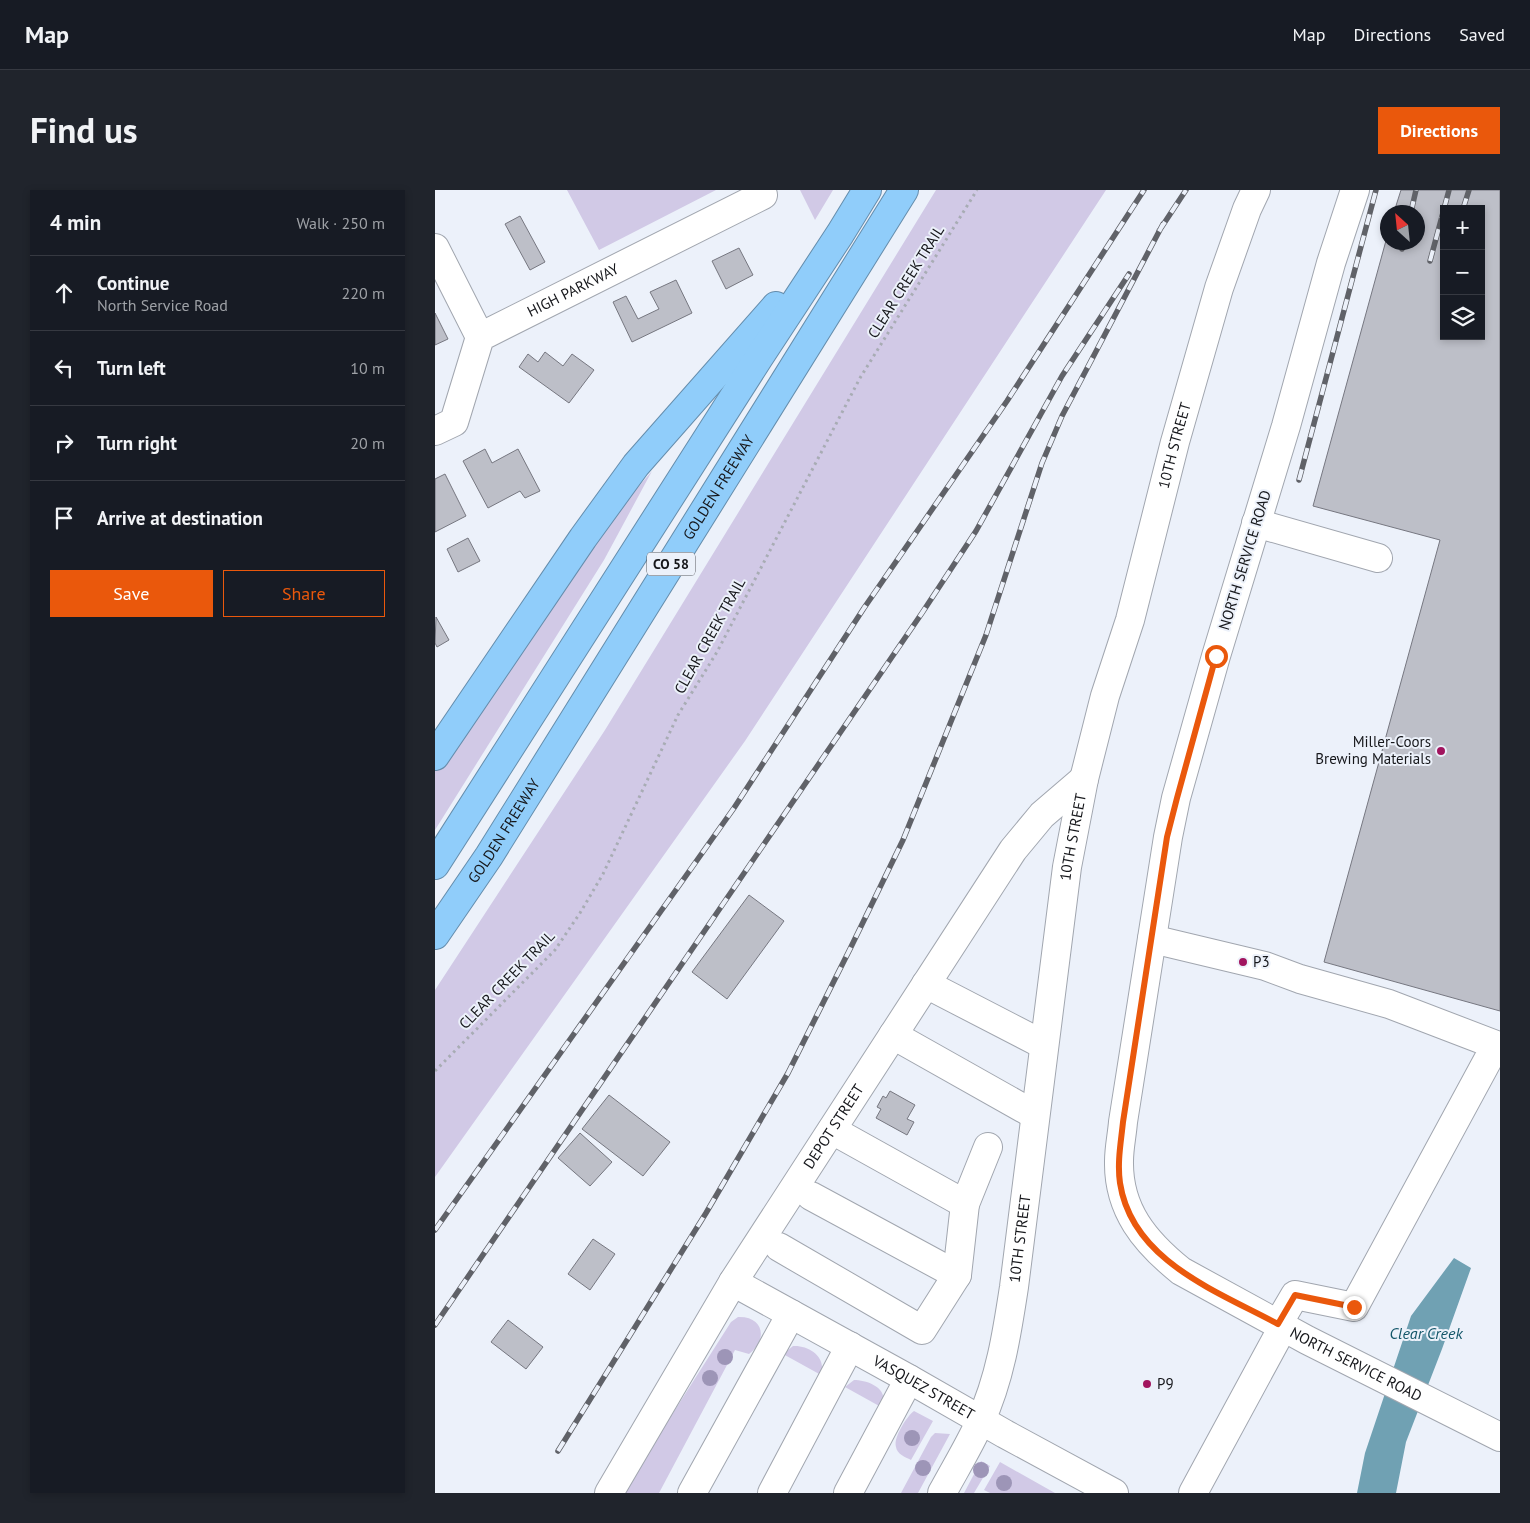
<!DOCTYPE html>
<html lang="en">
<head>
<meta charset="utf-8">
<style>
	:root { --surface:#171b24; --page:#20242c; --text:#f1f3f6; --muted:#9ea1a6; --line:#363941; --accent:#ea580c }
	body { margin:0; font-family:"PT Sans",sans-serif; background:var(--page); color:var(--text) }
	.controls { position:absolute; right:15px; top:15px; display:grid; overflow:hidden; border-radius:0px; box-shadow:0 2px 8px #0003 }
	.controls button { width:45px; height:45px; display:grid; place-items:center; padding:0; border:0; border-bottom:1px solid var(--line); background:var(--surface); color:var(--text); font:25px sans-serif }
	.compass { position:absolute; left:945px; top:15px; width:45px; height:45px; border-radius:50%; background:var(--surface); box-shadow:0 2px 8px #0003; rotate:333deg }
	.stop { position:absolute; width:15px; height:15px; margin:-11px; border:4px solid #ea580c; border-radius:50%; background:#fff }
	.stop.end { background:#ea580c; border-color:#fff; box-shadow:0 1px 5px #0008 }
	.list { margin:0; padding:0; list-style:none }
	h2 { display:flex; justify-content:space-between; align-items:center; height:65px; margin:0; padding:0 20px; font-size:21px }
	h2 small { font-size:16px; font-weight:400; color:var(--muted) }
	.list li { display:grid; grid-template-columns:32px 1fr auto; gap:15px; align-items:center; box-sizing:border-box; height:75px; padding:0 20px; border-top:1px solid var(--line) }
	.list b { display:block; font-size:19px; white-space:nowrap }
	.list p { margin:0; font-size:16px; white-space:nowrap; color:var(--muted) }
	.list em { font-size:16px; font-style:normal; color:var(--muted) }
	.actions { display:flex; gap:10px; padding:15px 20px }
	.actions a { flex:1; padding:11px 0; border:1px solid var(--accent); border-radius:0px; text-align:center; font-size:18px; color:var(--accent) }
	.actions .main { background:var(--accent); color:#fff }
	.icon { flex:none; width:28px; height:28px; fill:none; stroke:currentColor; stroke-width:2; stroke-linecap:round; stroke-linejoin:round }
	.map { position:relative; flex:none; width:1065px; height:1303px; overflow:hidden; border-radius:0px }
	header { display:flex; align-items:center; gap:30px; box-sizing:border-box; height:70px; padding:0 25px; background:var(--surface); border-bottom:1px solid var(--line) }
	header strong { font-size:24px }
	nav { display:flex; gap:28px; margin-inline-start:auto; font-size:18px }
	.intro { display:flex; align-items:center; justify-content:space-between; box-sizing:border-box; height:120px; padding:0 30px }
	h1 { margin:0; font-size:35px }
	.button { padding:12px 22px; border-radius:0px; background:var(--accent); color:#fff; font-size:18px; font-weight:700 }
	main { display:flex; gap:30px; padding:0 30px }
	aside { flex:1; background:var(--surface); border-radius:0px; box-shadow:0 2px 8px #0003 }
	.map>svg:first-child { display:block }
</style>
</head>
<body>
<header>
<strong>Map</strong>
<nav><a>Map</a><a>Directions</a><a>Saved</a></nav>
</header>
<div class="intro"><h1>Find us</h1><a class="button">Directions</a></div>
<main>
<aside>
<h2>4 min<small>Walk · 250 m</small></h2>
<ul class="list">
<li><svg class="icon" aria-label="ahead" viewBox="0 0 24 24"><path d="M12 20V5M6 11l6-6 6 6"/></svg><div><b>Continue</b><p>North Service Road</p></div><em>220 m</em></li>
<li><svg class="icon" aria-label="left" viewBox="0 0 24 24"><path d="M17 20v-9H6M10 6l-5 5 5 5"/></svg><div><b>Turn left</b></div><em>10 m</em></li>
<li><svg class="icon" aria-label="right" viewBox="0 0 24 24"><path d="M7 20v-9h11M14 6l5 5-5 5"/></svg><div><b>Turn right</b></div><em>20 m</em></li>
<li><svg class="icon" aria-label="arrive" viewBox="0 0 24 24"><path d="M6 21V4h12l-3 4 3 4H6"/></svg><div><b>Arrive at destination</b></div></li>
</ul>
<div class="actions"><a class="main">Save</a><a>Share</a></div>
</aside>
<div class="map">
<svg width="1065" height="1303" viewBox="0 0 1065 1303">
	<rect width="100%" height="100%" fill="#ecf1fa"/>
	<!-- green -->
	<path fill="#d1c9e6" d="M132,0H281L164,60Z
		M365,0H398L380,30Z
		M501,0H671L310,551L0,987V800L170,540Z
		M217,281L169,370L0,640V574L179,325Z
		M303,1127C329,1126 333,1150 314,1164L300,1160L224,1303H187L296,1132Z
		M358,1156C374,1155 392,1167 386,1185L348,1164Z
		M419,1190C433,1190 456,1199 446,1217L410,1197Z
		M479,1221L498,1231L476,1270C470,1267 462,1264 461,1257C458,1248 472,1226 479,1221Z
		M500,1243L515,1244L483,1303H466L496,1247Z
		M546,1271L555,1276L539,1303H529Z
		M565,1272L620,1303H555L549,1300Z"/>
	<!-- water -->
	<path fill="#70a1b3" d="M1019,1068L1036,1078L1007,1159L971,1252L961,1303H922L930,1263L976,1126Z"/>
	<!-- building -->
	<path fill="#bdbfc8" stroke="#767780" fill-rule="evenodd" d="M966,0H1065V821L889,772L1005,350L878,316L952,47V52H982V22H959ZM1009,19H1046V146H1009Z
		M85,26L110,72L95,80L70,34Z
		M304,58L318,85L291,99L277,71Z
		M241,90L257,123L197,152L178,112L191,106L203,129L224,119L215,102Z
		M0,123L13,149L0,155Z
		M110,162L128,176L137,164L159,180L134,213L84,177L93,164L103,172Z
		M50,259L57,273L83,259L105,301L90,308L85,301L53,318L28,271Z
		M10,284L31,326L0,342V289Z
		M33,348L45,371L23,382L12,359Z
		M1,427L14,450L2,457L0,453Z
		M314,705L349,731L292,809L257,782Z
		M455,901L480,915L472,929L479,932L472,945L441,928L446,919L442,917L448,906L451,908Z
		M174,905L235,952L208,986L147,939Z
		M145,943L177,972L155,996L123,968Z
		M158,1049L180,1064L155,1100L133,1084Z
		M73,1130L108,1157L91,1179L56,1152Z"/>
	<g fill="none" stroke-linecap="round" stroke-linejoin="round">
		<!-- minor casing -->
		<g stroke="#a1a6af" stroke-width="30">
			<g id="minor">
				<path id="s1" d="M920,0L896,73L851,236L781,466L741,608L733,647L688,932C687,945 684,958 684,971C683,1020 710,1052 746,1081L872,1150L1065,1247"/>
				<path d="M0,58L45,147"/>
				<path id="s2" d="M0,241L19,232L45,147L328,5"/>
				<path d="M821,333L943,368"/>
				<path d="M717,749L830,776L865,789L954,814L1061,855L919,1117L860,1105L843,1134"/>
				<path d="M491,794L609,855"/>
				<path d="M458,845L600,925"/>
				<path d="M376,1006L522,1085"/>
				<path d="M530,1014L553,957"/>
				<path d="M344,1057L487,1140L522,1085L530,1014L397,940"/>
				<path id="s3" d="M298,1092L474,1189L570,1244L679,1303"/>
				<path id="s4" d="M174,1303L298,1092L578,660L607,625L649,589"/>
				<path d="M257,1303L356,1124"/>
				<path d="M337,1303L415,1156"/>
				<path d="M413,1303L474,1189"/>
				<path id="s5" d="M507,1303C520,1279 534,1256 545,1232C565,1189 572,1143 579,1097L632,677L649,589L670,506L695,430L740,252L784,98L812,19L821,0"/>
				<path d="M758,1303L848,1137"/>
			</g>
		</g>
		<!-- highway casing -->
		<g stroke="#658dac" stroke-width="30">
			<g id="highway">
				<path d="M0,566L148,348L201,275L341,116"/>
				<path d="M0,675L323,169L405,44L432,0"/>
				<path id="s6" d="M0,745L54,666L469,0"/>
			</g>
		</g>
		<!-- path -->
		<path stroke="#a8acb4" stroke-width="3" stroke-dasharray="2.5 4" stroke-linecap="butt" d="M0,881L120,760L145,723L168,684L243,525L282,462L425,188L542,0"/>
		<!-- minor -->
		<use href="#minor" stroke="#fff" stroke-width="28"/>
		<!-- highway -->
		<use href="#highway" stroke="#90cdfa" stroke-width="28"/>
		<!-- rail casing -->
		<g stroke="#606268" stroke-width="5.5">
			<path id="rail" d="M1009,19L1014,0
				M1028,19L1034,0
				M976,22L981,0
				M724,41L751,0
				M967,59L968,52
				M995,71L1009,19
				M864,290L941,0
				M0,1040L299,618L429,418L572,211L709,0
				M0,1135L487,423L541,341L627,186L694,84
				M123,1261L271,1023L353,883L415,759L468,650L551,445L607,273L627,226L728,34"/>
		</g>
		<!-- rail -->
		<use href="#rail" stroke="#ecf1fa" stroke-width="4" stroke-dasharray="11" stroke-linecap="butt"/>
	</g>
	<!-- trees -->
	<g fill="#9d95b7">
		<circle cx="290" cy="1167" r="8"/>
		<circle cx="275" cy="1188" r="8"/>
		<circle cx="477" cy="1248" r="8"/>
		<circle cx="488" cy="1278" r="8"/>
		<circle cx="546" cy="1280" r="8"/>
		<circle cx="569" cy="1293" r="8"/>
	</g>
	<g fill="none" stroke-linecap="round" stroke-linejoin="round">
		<!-- route -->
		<path stroke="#ea580c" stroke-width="6" d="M781,466L742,608L732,647L688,932C686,952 682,972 685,993C697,1071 782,1101 843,1134L860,1105L919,1117"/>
	</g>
	<!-- markers -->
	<g fill="#a1145e" stroke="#ecf1fa" stroke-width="2">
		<circle cx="1006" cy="561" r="5"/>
		<circle cx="808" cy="772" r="5"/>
		<circle cx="712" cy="1194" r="5"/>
	</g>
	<g text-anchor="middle" stroke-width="4" stroke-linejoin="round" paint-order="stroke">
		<!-- shield labels -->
		<rect fill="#ecf1fa" stroke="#56585e" stroke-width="1" x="212" y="362.5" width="48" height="23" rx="4"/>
		<g font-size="14" font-weight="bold" fill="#16171b">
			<text x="236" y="379">CO 58</text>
		</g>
		<!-- street labels -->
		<g font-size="15" fill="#16171b" stroke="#ecf1fa">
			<text transform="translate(471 92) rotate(-58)" y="5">CLEAR CREEK TRAIL</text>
			<text dy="5" stroke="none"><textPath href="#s2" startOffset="214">HIGH PARKWAY</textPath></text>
			<text dy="5" stroke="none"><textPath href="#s5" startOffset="1079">10TH STREET</textPath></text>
			<text dy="5" stroke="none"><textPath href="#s6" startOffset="530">GOLDEN FREEWAY</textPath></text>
			<text transform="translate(810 370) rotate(-73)" y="5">NORTH SERVICE ROAD</text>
			<text transform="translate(275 446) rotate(-61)" y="5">CLEAR CREEK TRAIL</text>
			<text dy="5" stroke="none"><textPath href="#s6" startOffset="125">GOLDEN FREEWAY</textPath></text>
			<text dy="5" stroke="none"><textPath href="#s5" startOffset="674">10TH STREET</textPath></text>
			<text transform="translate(72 790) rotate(-46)" y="5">CLEAR CREEK TRAIL</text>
			<text dy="5" stroke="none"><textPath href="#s4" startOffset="430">DEPOT STREET</textPath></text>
			<text dy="5" stroke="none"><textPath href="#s5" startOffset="269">10TH STREET</textPath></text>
			<text dy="5" stroke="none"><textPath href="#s1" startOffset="1331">NORTH SERVICE ROAD</textPath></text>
			<text dy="5" stroke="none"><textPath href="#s3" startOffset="218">VASQUEZ STREET</textPath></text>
		</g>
		<!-- poi labels -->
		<g font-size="15" fill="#16171b" stroke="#ecf1fa" text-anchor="start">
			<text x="996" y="557" text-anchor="end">Miller-Coors<tspan x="996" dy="17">Brewing Materials</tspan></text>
			<text x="818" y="777">P3</text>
			<text x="722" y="1199">P9</text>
		</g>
		<!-- water labels -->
		<g font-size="16" font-style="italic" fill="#135669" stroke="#ecf1fa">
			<text x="991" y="1149">Clear Creek</text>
		</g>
	</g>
</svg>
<div class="controls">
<button>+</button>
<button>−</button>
<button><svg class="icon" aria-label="layers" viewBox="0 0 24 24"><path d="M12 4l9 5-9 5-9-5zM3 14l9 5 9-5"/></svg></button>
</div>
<svg class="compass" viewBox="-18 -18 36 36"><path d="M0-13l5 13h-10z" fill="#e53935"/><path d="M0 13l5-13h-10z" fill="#9ea1a6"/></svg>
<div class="stop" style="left:781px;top:466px"></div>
<div class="stop end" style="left:919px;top:1117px"></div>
</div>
</main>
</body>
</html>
